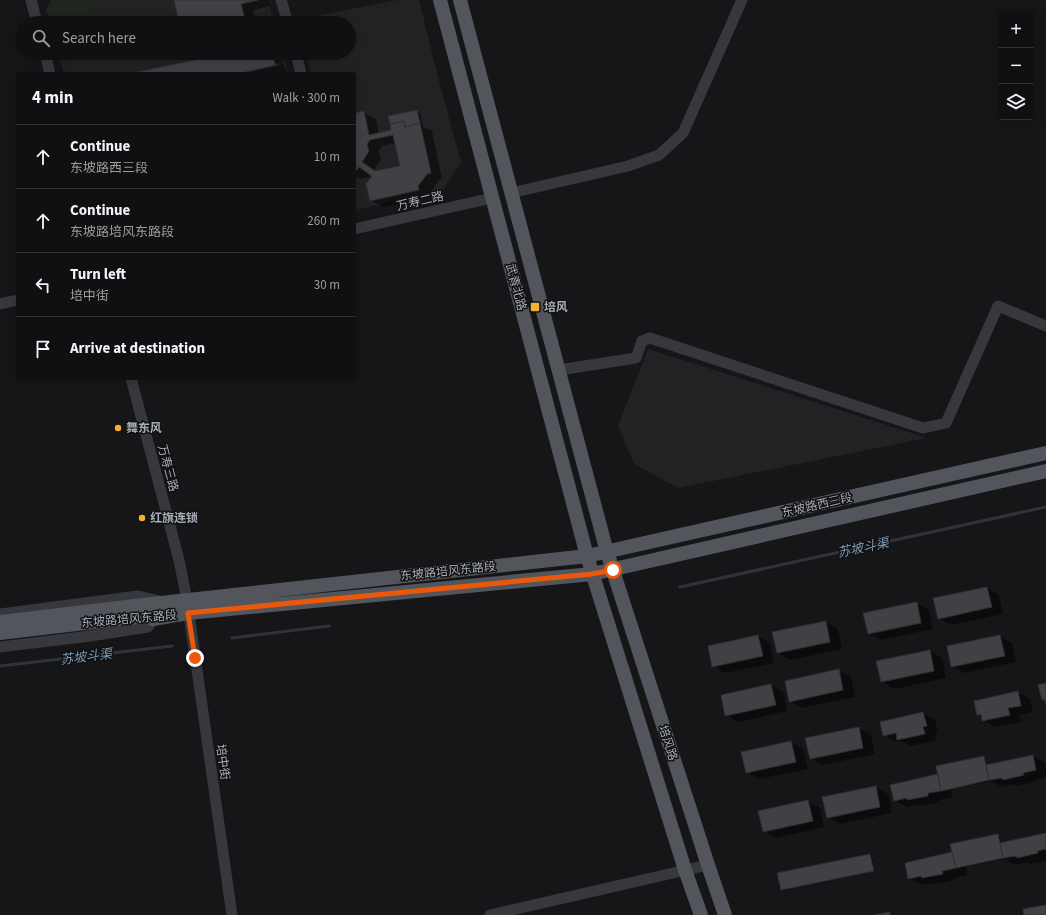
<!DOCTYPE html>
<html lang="en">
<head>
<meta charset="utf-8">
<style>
	:root { --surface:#101012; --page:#19191b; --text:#f1f3f6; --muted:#9c9d9f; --line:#303032 }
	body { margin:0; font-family:"Source Sans 3","Noto Sans SC",sans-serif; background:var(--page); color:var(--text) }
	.controls { position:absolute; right:12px; top:12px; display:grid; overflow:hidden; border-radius:4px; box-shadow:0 2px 10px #0003 }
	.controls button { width:36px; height:36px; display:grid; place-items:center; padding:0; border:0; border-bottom:1px solid var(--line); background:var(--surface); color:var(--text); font:20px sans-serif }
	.stop { position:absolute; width:12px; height:12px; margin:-9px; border:3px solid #ea580c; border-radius:50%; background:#fff }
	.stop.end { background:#ea580c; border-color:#fff; box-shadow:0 1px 4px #0008 }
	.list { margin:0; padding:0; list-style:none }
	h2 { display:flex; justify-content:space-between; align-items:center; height:52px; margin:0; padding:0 16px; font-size:17px }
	h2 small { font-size:13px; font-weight:400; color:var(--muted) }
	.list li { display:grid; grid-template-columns:26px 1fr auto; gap:12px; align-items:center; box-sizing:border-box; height:64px; padding:0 16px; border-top:1px solid var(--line) }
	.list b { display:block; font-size:15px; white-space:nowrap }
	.list p { margin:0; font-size:13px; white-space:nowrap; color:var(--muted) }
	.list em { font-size:13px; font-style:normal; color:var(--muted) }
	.icon { flex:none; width:22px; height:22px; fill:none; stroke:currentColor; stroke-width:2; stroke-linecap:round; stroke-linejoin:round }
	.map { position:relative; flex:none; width:1046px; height:915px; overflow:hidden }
	.search { position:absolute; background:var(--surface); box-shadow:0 2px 10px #0003; left:16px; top:16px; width:340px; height:44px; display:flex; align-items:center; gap:10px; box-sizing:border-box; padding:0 14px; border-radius:22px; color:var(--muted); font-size:15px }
	.panel { position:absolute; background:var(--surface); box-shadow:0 2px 10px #0003; left:16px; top:72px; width:340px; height:308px; border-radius:4px }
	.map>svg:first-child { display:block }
</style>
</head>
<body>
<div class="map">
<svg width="1046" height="915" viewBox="0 0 1046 915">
	<rect width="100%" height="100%" fill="#161618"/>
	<!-- built -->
	<path fill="#222225" d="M97,0H268L274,23H87Z
		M397,0H419L439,81L461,162L442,191L354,210V74H311L305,53H349V23H297L296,20Z
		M74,53H282L288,74H64Z
		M648,349L927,438L678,488L634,464L618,426Z"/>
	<!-- green -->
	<path fill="#1e261f" d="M51,0H97L87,23H50L46,9Z
		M58,53H73L64,74Z"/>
	<!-- shadow -->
	<path fill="#0007" fill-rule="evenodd" d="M175,0H268L270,6L253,10L256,23H180Z
		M230,53H276L281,59L287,72L278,74H241L281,65L280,63L232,74H137Z
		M417,111L420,113L423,127L432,131L442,179L439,180L430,193L431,197L383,207L370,200L373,176L371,174L370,177L361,179L354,175V114L363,112L376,119L379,134L392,131ZM396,143L401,166L376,172L374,170L381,159L379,151L382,146Z
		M987,588L999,595L1003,614L951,625L939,618L935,599Z
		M917,603L929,610L933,629L881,640L868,633Z
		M826,622L838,629L842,649L790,660L777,652Z
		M758,636L770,643L774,663L725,673L713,666Z
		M1000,636L1012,643L1016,662L964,673L952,666Z
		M930,651L942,658L946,678L894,689L882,682Z
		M839,670L851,677L855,697L802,708L790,701Z
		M771,685L783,692L787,711L738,722L726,715Z
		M1018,692L1030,699L1033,712L1020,715L1021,722L995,727L983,720L982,716L978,714Z
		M923,713L935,720L938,733L935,734L936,741L910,746L901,741L896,742L884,735Z
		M859,728L871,735L875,754L823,765L811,758Z
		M791,742L803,749L808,769L759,779L747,772Z
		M1033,756L1045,763L1046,768V777L1035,780V782L1016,786L1012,784L1002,787L991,781L951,789L953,797L939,800L940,802L920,806L917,805L907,807L894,800L939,775L984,757L985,758L987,765Z
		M876,787L888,794L892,813L840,824L827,817Z
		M808,801L820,808L824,827L776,838L764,831Z
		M1046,834V861L1030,864L1027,862L1016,865L1005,859L966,867L967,875L954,878V880L935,884L932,883L921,885L909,878L953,853L998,835L999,836L1001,843Z
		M870,855L872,856L875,871L783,891L782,890L778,874Z"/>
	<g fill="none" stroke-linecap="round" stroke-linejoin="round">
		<!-- stream -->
		<path stroke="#2c353c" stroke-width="3" d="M680,587L1046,507
			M232,638L329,626
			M0,666L172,646"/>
	</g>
	<!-- building -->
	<path fill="#404145" stroke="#303034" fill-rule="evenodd" d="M174,0H258L241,4L246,23H222V21L213,23H179Z
		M229,53H270L276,65L237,74H136L137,72Z
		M417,110L420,123L405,127L404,121L390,124L388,116Z
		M364,111L369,135L391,130L390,124L404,121L405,127L420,123L431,173L427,174L418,186L419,190L370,201L366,184L372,176L359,167L357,170L354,171V113ZM393,135L400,166L375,171L362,162L369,151L367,144L370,140Z
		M987,587L992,607L938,619L933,598Z
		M917,602L921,623L868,634L863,613Z
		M826,621L830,642L777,653L772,632Z
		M758,635L763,656L712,667L708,646Z
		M1000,635L1005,656L951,667L947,646Z
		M930,650L934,671L881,682L876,661Z
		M839,669L843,690L789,702L785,681Z
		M1046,683V704L1044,699L1042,700L1038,685Z
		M771,684L776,705L725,716L721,695Z
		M1018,691L1021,706L1008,708L1010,715L982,721L981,714L977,715L974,701Z
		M923,712L927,726L923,727L925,734L897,740L896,733L883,736L880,722Z
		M859,727L863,748L810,759L805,738Z
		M791,741L796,762L746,773L741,752Z
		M1033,755L1036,770L1023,773L1024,775L1003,780L1002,778L989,780L986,765Z
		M984,756L989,780L941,791L936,766Z
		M938,774L941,791L928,793V796L907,800V798L894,801L890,785Z
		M876,786L880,807L827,818L822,797Z
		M808,800L813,821L763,832L758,811Z
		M1046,833V849L1037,851L1038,853L1017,858L1016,856L1003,858L1000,843Z
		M998,834L1003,858L956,868L950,844Z
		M952,852L956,868L942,871L943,874L922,878L921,876L908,879L905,863Z
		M870,854L874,871L781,890L777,873Z
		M1046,905V915H1024L1023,909Z
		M890,912V915H874Z"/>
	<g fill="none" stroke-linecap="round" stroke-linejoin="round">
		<!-- minor -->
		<path stroke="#37383d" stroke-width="11" d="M31,0L37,23
			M281,0L288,23
			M45,53L50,74
			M296,53L301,74
			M511,193L628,166L659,155L683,133L742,0
			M354,229L492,198
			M0,304L18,300
			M559,370L636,358L642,341L650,338L923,428L946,423L998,306L1046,326
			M131,378L179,560L187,600L232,915
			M0,614L138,596L159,601
			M0,647L90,636L148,627L153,619
			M490,915L708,865"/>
		<!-- major -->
		<path stroke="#53555c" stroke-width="14" d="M440,0L587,556L685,870L701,915
			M460,0L607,552L708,865L725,915
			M0,622L143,605L587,556L1046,453
			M0,633L144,616L153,619L188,613L592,574L1046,471"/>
	</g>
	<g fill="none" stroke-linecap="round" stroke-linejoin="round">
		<!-- route -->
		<path stroke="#ea580c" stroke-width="5" d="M195,658L188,613L592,574L613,570"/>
	</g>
	<!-- markers -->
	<g fill="#f2b134" stroke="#111113" stroke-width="1.5">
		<rect x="530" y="302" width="10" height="10" rx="2"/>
		<circle cx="118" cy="428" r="4"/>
		<circle cx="142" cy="518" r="4"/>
	</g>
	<g text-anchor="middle" stroke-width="3" stroke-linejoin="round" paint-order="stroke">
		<!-- street labels -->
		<g font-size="12" fill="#a8adb8" stroke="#111113">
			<text transform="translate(420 201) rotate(-13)" y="4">万寿二路</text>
			<text transform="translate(516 287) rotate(75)" y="4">武青北路</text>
			<text transform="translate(168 468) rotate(75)" y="4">万寿三路</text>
			<text transform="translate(817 505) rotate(-13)" y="4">东坡路西三段</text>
			<text transform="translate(448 571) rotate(-6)" y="4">东坡路培风东路段</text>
			<text transform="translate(129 619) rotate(-5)" y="4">东坡路培风东路段</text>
			<text transform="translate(668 743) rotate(72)" y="4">培风路</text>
			<text transform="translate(223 762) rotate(82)" y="4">培中街</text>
		</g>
		<!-- poi labels -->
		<g font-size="12" font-weight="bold" fill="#a8adb8" stroke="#111113" text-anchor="start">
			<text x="544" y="311">培风</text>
			<text x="126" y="432">舞东风</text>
			<text x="150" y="522">红旗连锁</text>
		</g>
		<!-- water labels -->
		<g font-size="13" font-style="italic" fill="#7f9bb3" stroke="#111113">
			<text transform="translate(863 547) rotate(-12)" y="5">苏坡斗渠</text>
			<text transform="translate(86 656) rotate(-7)" y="5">苏坡斗渠</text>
		</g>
	</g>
</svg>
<div class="controls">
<button>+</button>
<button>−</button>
<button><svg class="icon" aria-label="layers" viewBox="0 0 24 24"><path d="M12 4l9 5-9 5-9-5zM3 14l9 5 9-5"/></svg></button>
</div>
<div class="stop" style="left:613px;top:570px"></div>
<div class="stop end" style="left:195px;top:658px"></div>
<div class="search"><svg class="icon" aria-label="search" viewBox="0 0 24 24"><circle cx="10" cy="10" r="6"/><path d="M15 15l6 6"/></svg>Search here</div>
<section class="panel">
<h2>4 min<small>Walk · 300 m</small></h2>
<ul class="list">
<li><svg class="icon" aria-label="ahead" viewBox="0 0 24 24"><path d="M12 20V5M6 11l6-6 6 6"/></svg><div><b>Continue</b><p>东坡路西三段</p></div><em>10 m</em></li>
<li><svg class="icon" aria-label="ahead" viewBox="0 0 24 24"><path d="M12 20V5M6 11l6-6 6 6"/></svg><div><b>Continue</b><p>东坡路培风东路段</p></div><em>260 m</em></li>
<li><svg class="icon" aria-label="left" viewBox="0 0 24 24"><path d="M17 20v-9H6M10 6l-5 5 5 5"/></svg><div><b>Turn left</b><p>培中街</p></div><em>30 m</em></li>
<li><svg class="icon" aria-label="arrive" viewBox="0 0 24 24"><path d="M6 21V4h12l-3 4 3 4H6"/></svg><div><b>Arrive at destination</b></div></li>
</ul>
</section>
</div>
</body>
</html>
